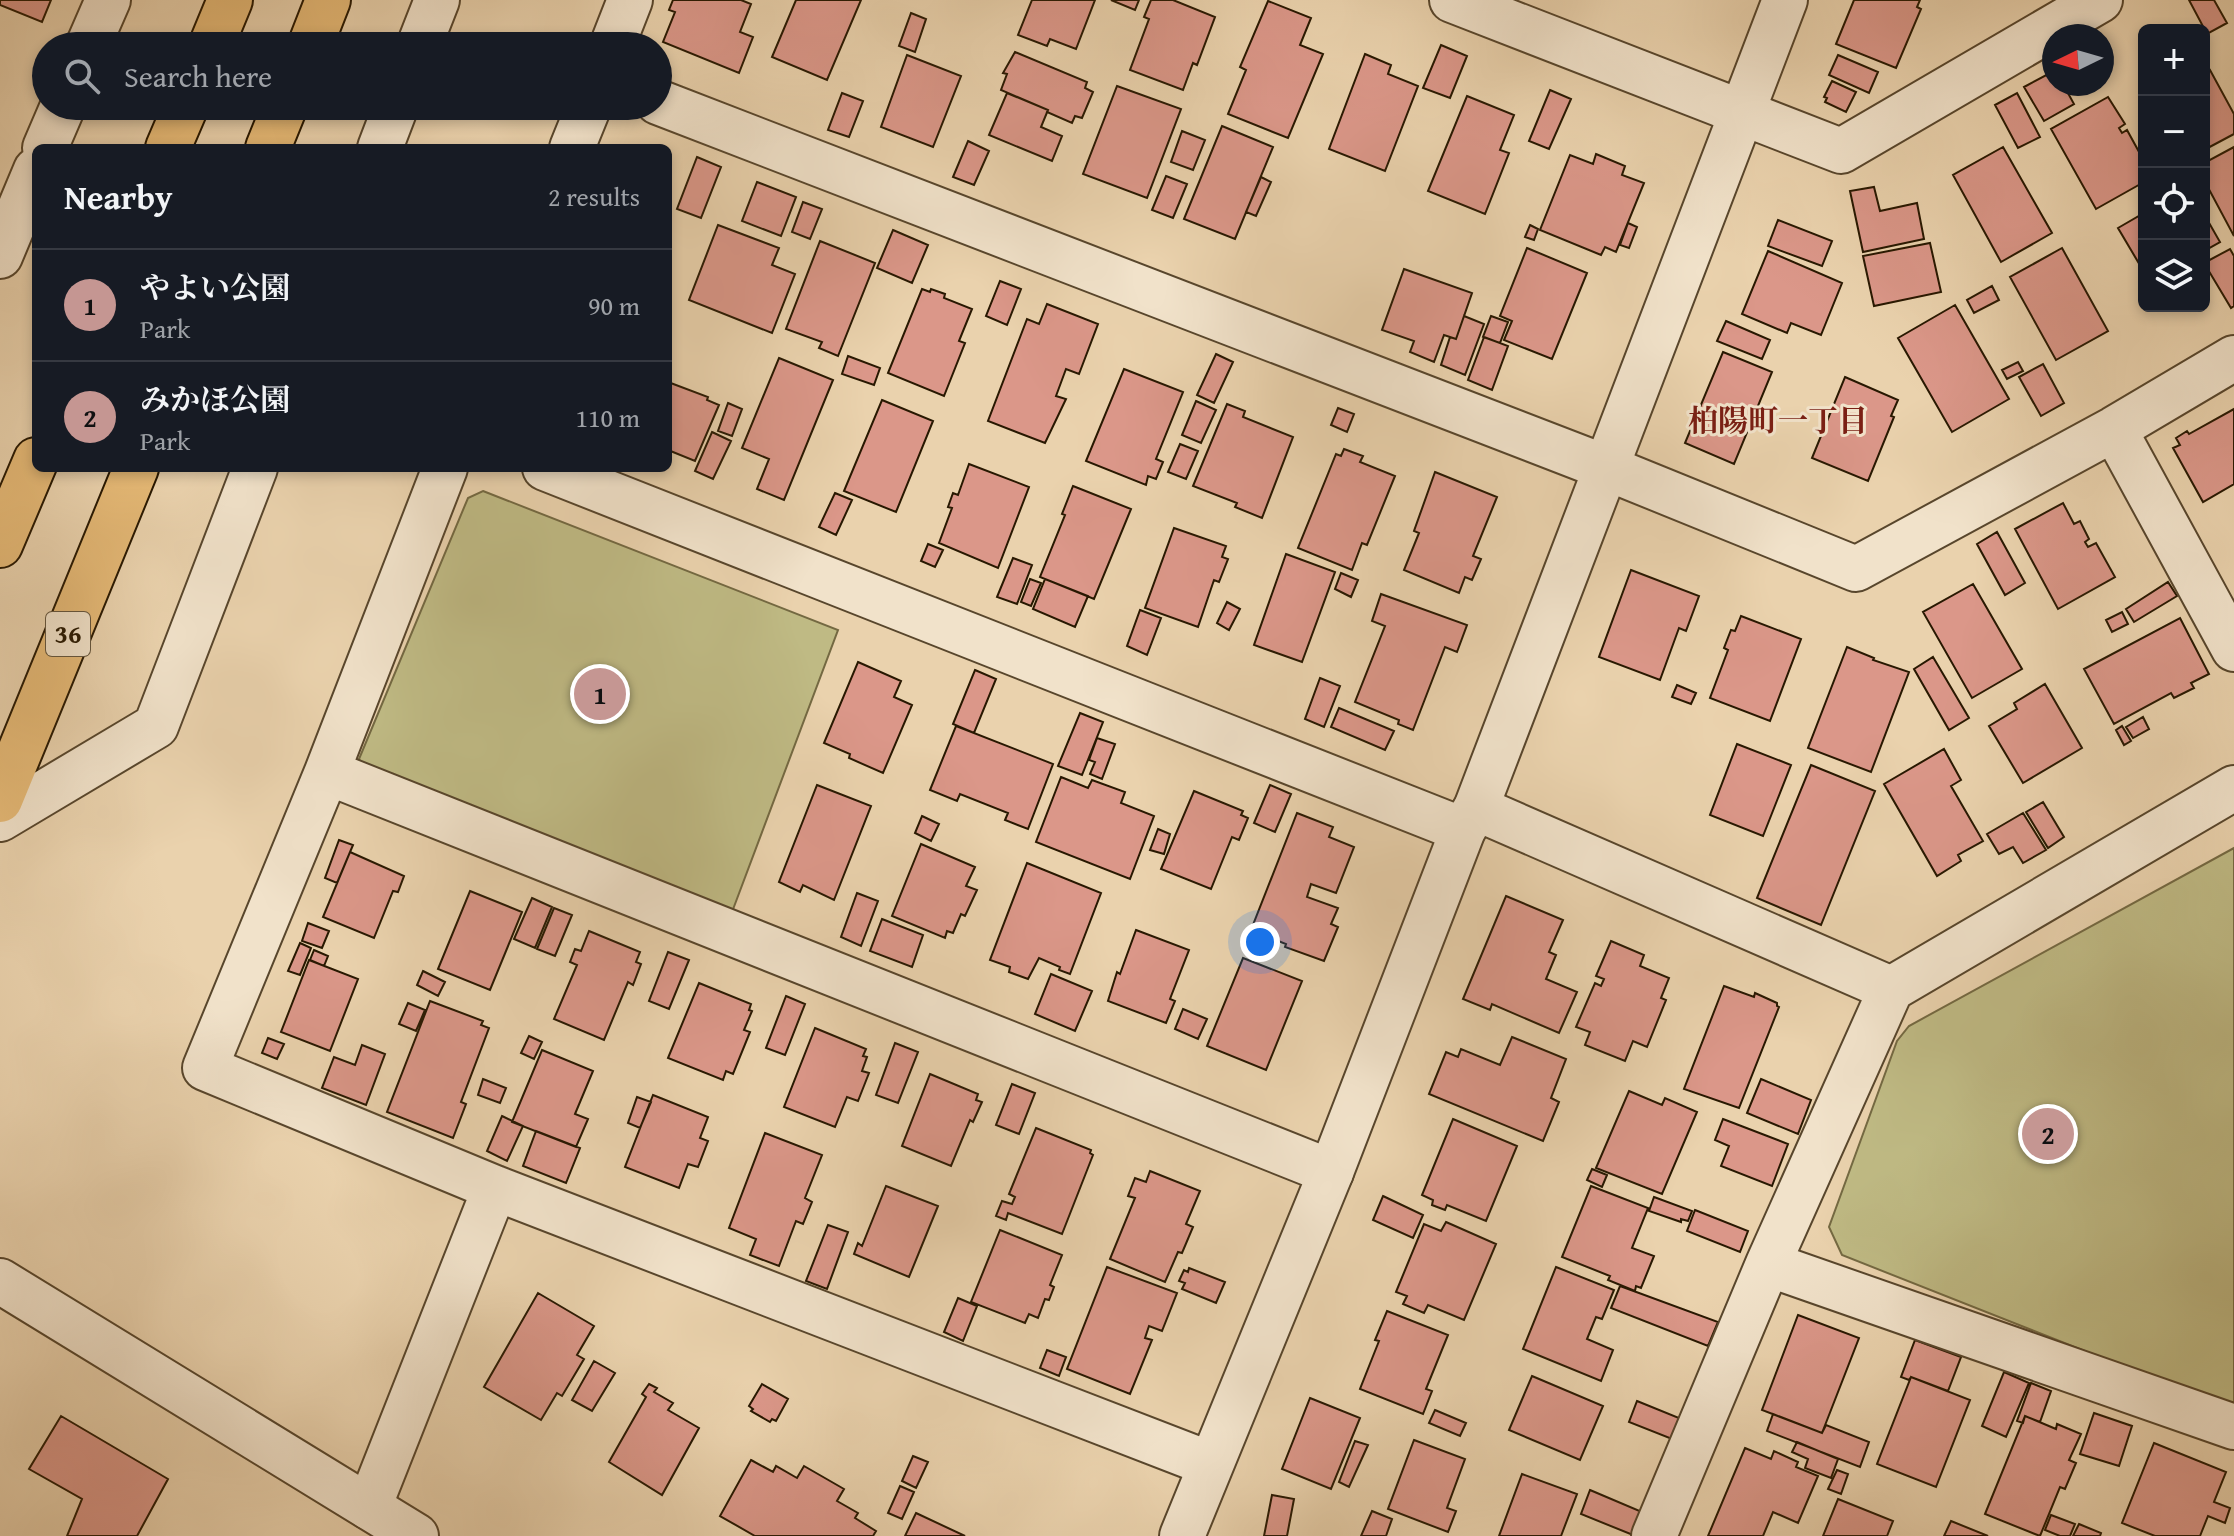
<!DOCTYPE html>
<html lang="en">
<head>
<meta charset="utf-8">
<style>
	:root { --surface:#171b24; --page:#20242c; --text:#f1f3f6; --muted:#9ea1a6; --line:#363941; --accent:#c59692 }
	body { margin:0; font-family:"Gentium Book Plus","Noto Serif JP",serif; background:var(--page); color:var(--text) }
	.controls { position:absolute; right:24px; top:24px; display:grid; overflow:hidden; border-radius:12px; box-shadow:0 4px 12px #0003 }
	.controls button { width:72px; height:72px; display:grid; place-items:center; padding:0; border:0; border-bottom:2px solid var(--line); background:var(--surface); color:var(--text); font:40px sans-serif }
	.compass { position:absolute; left:2042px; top:24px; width:72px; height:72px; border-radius:50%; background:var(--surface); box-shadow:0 4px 12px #0003; rotate:265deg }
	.you { position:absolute; left:1260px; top:942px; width:28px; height:28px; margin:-20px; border:6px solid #fff; border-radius:50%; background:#1a73e8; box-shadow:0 0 0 12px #1a73e833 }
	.badge { display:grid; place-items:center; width:52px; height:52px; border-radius:50%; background:var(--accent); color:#111; font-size:26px; font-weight:700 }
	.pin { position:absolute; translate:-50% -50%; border:4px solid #fff; box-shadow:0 2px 8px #0006 }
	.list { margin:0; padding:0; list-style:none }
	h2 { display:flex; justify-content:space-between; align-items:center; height:104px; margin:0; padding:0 32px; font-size:34px }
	h2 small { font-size:26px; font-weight:400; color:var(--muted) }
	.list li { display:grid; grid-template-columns:52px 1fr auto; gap:24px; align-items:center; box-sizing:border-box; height:112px; padding:0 32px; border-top:2px solid var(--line) }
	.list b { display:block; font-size:30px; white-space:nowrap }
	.list p { margin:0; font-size:26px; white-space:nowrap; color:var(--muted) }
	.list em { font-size:26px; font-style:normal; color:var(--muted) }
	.icon { flex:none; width:44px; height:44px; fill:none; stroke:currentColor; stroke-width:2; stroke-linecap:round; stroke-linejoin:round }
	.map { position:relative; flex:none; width:2234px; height:1536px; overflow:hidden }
	.search { position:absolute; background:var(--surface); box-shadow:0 4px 12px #0003; left:32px; top:32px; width:640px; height:88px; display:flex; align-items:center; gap:20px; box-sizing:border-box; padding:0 28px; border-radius:44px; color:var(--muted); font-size:30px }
	.panel { position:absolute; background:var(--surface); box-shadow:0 4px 12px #0003; left:32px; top:144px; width:640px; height:328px; border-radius:12px }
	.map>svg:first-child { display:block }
</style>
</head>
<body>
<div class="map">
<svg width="2234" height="1536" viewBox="0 0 2234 1536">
	<rect width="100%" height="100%" fill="#ead2ad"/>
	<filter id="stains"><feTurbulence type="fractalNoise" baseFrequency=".0025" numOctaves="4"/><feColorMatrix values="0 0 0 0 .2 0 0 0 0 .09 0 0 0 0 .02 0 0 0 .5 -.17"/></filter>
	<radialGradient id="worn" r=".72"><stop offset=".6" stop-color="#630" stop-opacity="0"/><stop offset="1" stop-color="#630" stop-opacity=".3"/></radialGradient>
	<!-- green -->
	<path fill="#bfba84" stroke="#746942" stroke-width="2" d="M483,491L838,630L732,912L366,773L359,759L468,498Z
		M2234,848V1410L1842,1255L1829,1227L1897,1041L1909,1026Z"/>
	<!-- building -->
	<path fill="#db9789" stroke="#281801" stroke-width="2" d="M0,0H51L42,22L0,5Z
		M673,0H741L751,4L740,32L753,37L739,73L663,42L675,12L669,10Z
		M796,0H861L827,80L772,57Z
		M1032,0H1095L1076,49L1050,39L1047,46L1018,35Z
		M1111,0H1139L1135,10Z
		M1151,0H1173L1215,17L1197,65L1193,63L1183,90L1130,70L1149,19L1144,17Z
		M1854,0H1920L1917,7L1921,9L1896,68L1836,44Z
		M2189,0H2214L2227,23L2207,34Z
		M1268,1L1311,18L1300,45L1323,54L1288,138L1228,114L1246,70L1240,67Z
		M911,13L926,19L915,52L899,46Z
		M1441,45L1467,56L1450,98L1423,88Z
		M1015,52L1087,82L1085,88L1093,92L1082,118L1075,116L1072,123L1047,112L1048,110L1001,90L1007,74L1003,73Z
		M1365,54L1391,65L1388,74L1418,86L1385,171L1329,149Z
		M907,55L961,76L933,147L881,127Z
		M1838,55L1878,72L1869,93L1829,75Z
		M2210,70L2234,114V134L2204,150V72L2205,73Z
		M2054,71V84H2063L2074,104L2044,121L2024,87Z
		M1832,81L1856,92L1846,112L1825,102L1827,98L1824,97Z
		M1117,86L1181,109L1147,198L1083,174Z
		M1550,90L1571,99L1549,149L1529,141Z
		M842,93L863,101L849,137L828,130Z
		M1007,93L1048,110L1041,127L1062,136L1052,161L989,135Z
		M2017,93L2040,137L2018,148L1995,105Z
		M1467,96L1514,115L1500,150L1509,153L1485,214L1428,191Z
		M2108,97L2125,124L2119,128L2122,133L2127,130L2144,161V182L2096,209L2051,129Z
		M1222,126L1273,147L1235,239L1184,219Z
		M1182,131L1205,140L1193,170L1171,162Z
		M968,141L989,151L974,185L953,177Z
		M2003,147L2052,233L2001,262L1953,175Z
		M2234,147V236L2204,180V163Z
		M1596,154L1625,166L1622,175L1644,183L1616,252L1605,247L1601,255L1540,230L1570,155L1593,164Z
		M697,157L721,167L701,218L677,209Z
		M1166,176L1187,184L1173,218L1152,210Z
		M1261,177L1271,182L1256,216L1246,212Z
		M757,182L796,197L781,236L742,221Z
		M1874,187L1880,211L1917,203L1924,239L1863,252L1850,191Z
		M803,202L822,209L810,239L792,232Z
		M2144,213V272L2118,228Z
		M2204,214L2220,242L2204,251Z
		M1778,220L1832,241L1822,266L1768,246Z
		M1628,223L1637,227L1629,248L1620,245Z
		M718,225L779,248L772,265L795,274L772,333L689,300Z
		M1530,225L1538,229L1534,240L1525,237Z
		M893,230L928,245L912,283L877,268Z
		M820,241L875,263L838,356L819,348L822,342L786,329Z
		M1930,243L1941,292L1874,306L1863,256Z
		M1527,248L1587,273L1552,359L1504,340L1512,321L1500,316Z
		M2062,248L2108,331L2056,360L2010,277Z
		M2230,249L2234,256V306L2231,308L2204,263Z
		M1768,251L1842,283L1821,335L1791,323L1787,333L1742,314Z
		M1404,269L1472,293L1456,339L1444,335L1434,362L1410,352L1414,341L1382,330Z
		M1000,281L1021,289L1007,325L986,316Z
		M1992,286L1999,300L1974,313L1967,300Z
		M922,289L930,292L931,289L945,294L944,298L972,309L959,341L965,343L944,396L888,373Z
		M1047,304L1098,324L1079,374L1066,369L1056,396L1066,399L1045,443L988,421L1027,319L1039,324Z
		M1955,305L2009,399L1952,432L1898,338Z
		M1464,316L1484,324L1465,375L1441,365L1450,337L1456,339Z
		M1491,316L1508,322L1500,343L1483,337Z
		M1726,321L1770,340L1762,359L1717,341Z
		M1484,337L1508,346L1492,390L1468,380Z
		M1723,352L1772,372L1734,464L1685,443Z
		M1216,354L1233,362L1214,403L1197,395Z
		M848,356L880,368L874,385L842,374Z
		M779,358L833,380L784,500L757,489L769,459L742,448Z
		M2018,362L2023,371L2007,379L2002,370Z
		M2043,364L2064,403L2041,416L2019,377Z
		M1124,369L1183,392L1156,459L1163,462L1156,479L1148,476L1146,485L1086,461Z
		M1845,377L1898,400L1891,416L1894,417L1868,481L1812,458Z
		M668,382L708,397L707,400L719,405L695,461L668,450Z
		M882,400L933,421L896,512L844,491Z
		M1196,401L1216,410L1201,443L1182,435Z
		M728,403L742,409L732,436L718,431Z
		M1227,404L1245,411L1243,417L1293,437L1262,518L1235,507L1237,503L1193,486Z
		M1338,408L1354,414L1347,432L1331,425Z
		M2234,409V484L2203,502L2173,448L2180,445L2176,438L2187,431L2189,434Z
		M712,432L731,441L713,479L695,471Z
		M1180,444L1198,451L1186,479L1168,472Z
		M1344,449L1363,456L1360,462L1395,476L1367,545L1362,543L1352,570L1298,548L1336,454L1341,456Z
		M969,464L1029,487L998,568L939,543L952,508L948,507L953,493L958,495Z
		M1435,472L1497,497L1473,556L1481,559L1472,580L1465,577L1459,593L1404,570L1419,533L1414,531Z
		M1073,486L1131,509L1094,599L1040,577L1065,515L1062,514Z
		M835,493L852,500L836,535L819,527Z
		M2063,503L2074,524L2080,521L2089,539L2085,542L2088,547L2096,543L2115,577L2058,609L2015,529Z
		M1174,528L1226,546L1222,557L1228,559L1219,582L1214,580L1198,627L1145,608Z
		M1997,532L2025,583L2005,595L1977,544Z
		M928,544L943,550L935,567L921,561Z
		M1286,554L1335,572L1302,662L1254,645Z
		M1013,558L1032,565L1017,604L997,597Z
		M1631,570L1699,596L1686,631L1679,628L1660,680L1599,657Z
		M1341,573L1358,580L1351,597L1335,589Z
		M1030,579L1041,583L1031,606L1021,602Z
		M1045,579L1088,596L1075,627L1033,609Z
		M2168,582L2177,596L2134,622L2126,609Z
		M1973,584L2022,669L1972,698L1923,612Z
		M1381,594L1467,625L1457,652L1445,647L1413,730L1398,724L1399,720L1355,702L1385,626L1372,621Z
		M1227,602L1240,609L1229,630L1217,623Z
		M1140,610L1161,618L1147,655L1127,646Z
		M2122,612L2128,624L2112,632L2106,620Z
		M1741,616L1801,639L1770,721L1710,698L1728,650L1724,648L1731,630L1735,631Z
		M2180,618L2209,674L2191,683L2194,688L2174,698L2171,693L2114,724L2084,669Z
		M1847,647L1874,658L1873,660L1909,672L1871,772L1808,748Z
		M1933,657L1969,718L1949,730L1914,669Z
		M858,662L901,681L894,697L912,705L883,773L849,758L850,754L824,743Z
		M975,670L996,679L974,733L953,724Z
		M1320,678L1340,686L1324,727L1305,719Z
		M2045,684L2082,748L2023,783L1989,726L2017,709L2014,703Z
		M1677,685L1696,693L1691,704L1672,697Z
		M1339,708L1394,731L1385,750L1331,727Z
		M1080,713L1103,722L1082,775L1058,766Z
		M2143,717L2149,729L2133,738L2126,727Z
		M956,726L1053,764L1028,829L1005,820L1008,813L960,794L957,801L930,790Z
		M2122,726L2131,741L2124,745L2116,730Z
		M1097,738L1115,744L1102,779L1090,774L1095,762L1089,760Z
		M1737,744L1791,765L1763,836L1710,815Z
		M1944,749L1961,780L1951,786L1983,841L1958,855L1961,861L1937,876L1884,784Z
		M1811,765L1875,791L1821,925L1757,898Z
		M1061,777L1088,788L1092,780L1125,792L1121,803L1154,816L1130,879L1036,842Z
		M817,785L871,806L834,900L803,885L800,892L779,882Z
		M1270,785L1291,794L1275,832L1254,823Z
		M1194,791L1243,811L1241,815L1248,818L1239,840L1232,837L1211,889L1161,869Z
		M2043,802L2064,837L2048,848L2026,812Z
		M1297,813L1333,827L1329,837L1354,847L1336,893L1311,884L1307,897L1338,908L1331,924L1338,927L1324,961L1285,947L1286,944L1251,930Z
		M2023,813L2046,850L2023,863L2013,847L1999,854L1987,834Z
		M922,816L939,824L931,841L915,833Z
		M1158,829L1170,834L1164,854L1150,850Z
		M339,840L353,845L337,883L325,878Z
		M921,844L975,867L966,886L977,890L965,916L961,914L953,933L947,931L945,938L892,916Z
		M350,852L404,876L398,892L393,891L374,938L323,917Z
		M1027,863L1101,893L1070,974L1059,970L1060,967L1039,958L1028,979L1009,972L1010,967L990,960Z
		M470,891L522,912L490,990L438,969Z
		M857,893L878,901L861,946L841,937Z
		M1506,896L1563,920L1549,952L1556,955L1546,979L1577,992L1559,1033L1492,1004L1490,1010L1463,999Z
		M532,898L552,907L535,948L514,939Z
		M554,908L572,915L555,956L537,949Z
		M882,919L923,935L912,967L870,951Z
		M308,923L329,931L322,948L302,941Z
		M1136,930L1189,950L1170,999L1175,1001L1166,1023L1108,1001L1117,972L1120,974Z
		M589,931L640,952L636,962L641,964L633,985L628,982L604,1040L554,1019L577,965L570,962L575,949L581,951Z
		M1611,941L1644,955L1640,966L1669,978L1661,998L1666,1000L1647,1047L1633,1041L1625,1061L1585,1045L1590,1032L1576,1027L1595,983L1601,986L1604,979L1596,976Z
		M300,943L311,948L300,975L288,971Z
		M314,950L328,956L324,966L310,960Z
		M668,952L689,960L669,1009L649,1001Z
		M1243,958L1302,981L1266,1070L1207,1046Z
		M309,960L358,979L330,1051L281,1032Z
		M423,971L445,982L438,996L417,985Z
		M1051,974L1092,991L1075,1031L1035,1014Z
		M699,983L751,1004L749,1010L752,1011L744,1030L750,1032L733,1074L726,1071L723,1080L668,1058Z
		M1724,986L1754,997L1755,993L1777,1003V1006L1779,1007L1739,1108L1684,1089Z
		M786,996L805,1004L785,1055L766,1048Z
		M430,1001L483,1021L481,1025L489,1028L461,1102L466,1104L453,1138L387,1112Z
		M408,1003L425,1010L416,1031L399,1024Z
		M1183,1009L1207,1019L1198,1039L1175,1029Z
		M815,1028L866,1049L863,1056L867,1057L862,1071L869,1073L858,1101L847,1097L835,1127L784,1107Z
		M529,1036L542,1042L534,1059L521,1053Z
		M1512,1037L1566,1059L1551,1098L1559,1102L1543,1141L1429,1094L1446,1052L1458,1057L1461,1049L1500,1065Z
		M268,1038L284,1044L277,1059L262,1053Z
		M895,1043L918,1052L898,1103L876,1095Z
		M362,1045L385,1054L366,1105L322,1088L334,1057L355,1065Z
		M542,1050L593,1071L575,1114L588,1119L576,1147L512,1122Z
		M930,1074L978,1094L976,1100L982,1102L973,1122L970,1120L951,1166L902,1146Z
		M483,1079L506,1088L500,1103L478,1095Z
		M1761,1079L1811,1100L1798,1134L1747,1113Z
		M1012,1084L1035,1093L1019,1134L996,1125Z
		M1629,1091L1662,1105L1665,1098L1697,1112L1662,1194L1596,1168Z
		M653,1095L708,1117L700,1138L708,1141L698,1167L688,1164L679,1188L625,1167Z
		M637,1097L651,1102L640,1128L628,1123Z
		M502,1116L523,1126L507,1161L487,1151Z
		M1453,1119L1517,1146L1486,1221L1447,1205L1445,1210L1432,1205L1433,1200L1422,1195Z
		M1723,1119L1788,1144L1772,1186L1721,1166L1729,1146L1715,1140Z
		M1036,1128L1091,1150L1090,1153L1093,1155L1062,1234L1008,1213L1006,1220L996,1216L1002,1201L1012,1204L1015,1197L1009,1194Z
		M536,1131L580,1148L566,1183L523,1166Z
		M765,1133L822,1155L805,1198L812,1202L803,1224L796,1221L779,1266L750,1255L756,1239L729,1228Z
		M1592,1169L1607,1175L1602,1187L1587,1180Z
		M1150,1171L1200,1191L1186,1224L1193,1227L1182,1253L1178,1252L1165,1282L1110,1259L1135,1198L1128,1196L1135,1178L1146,1182Z
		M886,1186L938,1206L909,1277L854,1254L858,1243L862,1246Z
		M1591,1186L1648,1208L1632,1248L1654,1256L1641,1288L1636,1286L1635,1291L1608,1280L1610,1276L1562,1257Z
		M1383,1196L1423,1215L1413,1238L1373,1220Z
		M1654,1197L1692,1211L1688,1221L1681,1219V1222L1649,1211Z
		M1695,1210L1748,1231L1740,1252L1687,1231Z
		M1446,1222L1496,1244L1464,1320L1428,1305L1424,1313L1403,1304L1407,1296L1396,1292L1424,1224L1441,1231Z
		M828,1225L848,1232L827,1289L806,1281Z
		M1000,1230L1062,1255L1050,1285L1054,1287L1049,1300L1045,1299L1038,1318L1029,1314L1025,1323L971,1302Z
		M1107,1267L1177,1293L1162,1331L1149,1326L1145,1338L1152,1340L1130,1394L1067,1369Z
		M1556,1267L1614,1290L1602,1319L1596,1317L1587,1339L1613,1350L1601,1381L1523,1349Z
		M1189,1268L1225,1282L1216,1303L1182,1289L1185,1283L1179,1281L1184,1270L1188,1272Z
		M1620,1286L1718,1322L1708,1346L1611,1308Z
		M538,1293L594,1326L577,1355L584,1359L562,1396L557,1393L541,1420L484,1387Z
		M958,1298L977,1306L963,1341L944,1332Z
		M1387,1311L1448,1335L1426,1389L1432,1391L1423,1414L1360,1389L1379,1341L1375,1340Z
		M1798,1315L1859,1338L1822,1433L1762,1410Z
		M1915,1340L1961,1357L1948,1391L1911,1377L1909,1380L1901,1377Z
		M1047,1350L1066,1357L1059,1376L1040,1368Z
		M594,1361L615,1373L592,1411L572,1400Z
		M2004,1372L2029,1383L2006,1437L1982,1426Z
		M1532,1376L1603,1406L1580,1460L1509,1430Z
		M1911,1377L1970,1400L1936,1487L1877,1464Z
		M2031,1383L2051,1391L2040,1422L2025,1416L2023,1423L2017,1421Z
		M649,1384L657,1388L654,1392L673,1403L668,1410L699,1428L662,1495L609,1462L646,1397L642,1394Z
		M762,1384L788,1399L776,1421L772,1419L770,1422L751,1411L753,1409L749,1406Z
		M1310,1398L1360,1418L1331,1489L1282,1469Z
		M1637,1401L1679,1418L1672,1439L1629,1422Z
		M1435,1410L1466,1423L1460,1436L1429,1423Z
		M2094,1413L2132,1426L2119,1466L2080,1454Z
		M1773,1414L1822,1433L1826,1425L1869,1442L1860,1467L1767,1431Z
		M61,1416L168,1479L137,1536H67L82,1499L29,1469Z
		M2025,1416L2056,1429L2057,1424L2081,1434L2069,1460L2076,1463L2065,1489L2060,1487L2040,1536L1985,1514Z
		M1414,1440L1465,1459L1447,1508L1456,1511L1448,1532L1388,1509Z
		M1355,1441L1368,1445L1349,1487L1339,1482Z
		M1797,1442L1838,1459L1831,1478L1805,1468L1808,1459L1792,1452Z
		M2154,1443L2226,1472L2214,1502L2230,1508L2225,1523L2208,1516L2200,1536H2155L2122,1523Z
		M1745,1448L1771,1459L1774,1451L1798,1462L1796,1467L1818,1476L1798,1523L1773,1512L1763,1536H1708Z
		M913,1456L928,1462L916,1488L902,1481Z
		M751,1460L773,1472L776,1466L797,1478L804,1466L844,1489L837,1501L858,1513L855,1518L876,1531L873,1536H755L720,1516Z
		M1837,1470L1848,1474L1841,1494L1828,1489Z
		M1522,1474L1577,1494L1561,1536H1499Z
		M900,1486L914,1492L902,1519L888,1513Z
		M1590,1490L1642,1512L1633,1535L1581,1514Z
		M1272,1495L1294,1499L1287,1536H1264Z
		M1838,1499L1893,1521L1887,1536H1823Z
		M1372,1511L1392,1519L1386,1536H1361Z
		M916,1513L965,1536H905Z
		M2051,1515L2075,1524L2070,1536H2060L2045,1530Z
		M1951,1521L1988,1536H1944Z
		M2079,1524L2101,1533L2100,1536H2073Z"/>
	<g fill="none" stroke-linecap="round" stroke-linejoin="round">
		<!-- minor casing -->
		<g stroke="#58462c" stroke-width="48">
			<path id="minor" d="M1452,0L1841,151L2100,0
				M88,46L108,0
				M419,46L437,0
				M612,46L630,0
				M658,102L1607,468L1856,569L2114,429L2234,358
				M45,148L63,106
				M380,148L396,106
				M572,148L589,106
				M0,256L36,170
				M2114,429L2234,649
				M445,468L327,772L205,1068L495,1188L1210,1464
				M545,468L1463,830
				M327,772L1331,1172
				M1476,808L1891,989
				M0,819L156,726L255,468
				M1768,1264L2234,1427
				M369,1507L495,1188
				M1654,1536L1768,1264L1891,989L2234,788"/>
		</g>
		<!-- tertiary casing -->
		<g stroke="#58462c" stroke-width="48">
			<path id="tertiary" d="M0,1281L416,1536
				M1182,1536L1331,1172L1463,830L1476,808L1785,0"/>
		</g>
		<!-- trunk casing -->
		<g stroke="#281801" stroke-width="48">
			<path id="trunk" d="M211,46L230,0
				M310,46L328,0
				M168,148L186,106
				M268,148L285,106
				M0,545L36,460
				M0,800L136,468"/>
		</g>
		<!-- minor -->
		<use href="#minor" stroke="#f1e2ca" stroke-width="44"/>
		<!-- tertiary -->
		<use href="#tertiary" stroke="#f1e2ca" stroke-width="44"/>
		<!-- trunk -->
		<use href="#trunk" stroke="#e5b976" stroke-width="44"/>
	</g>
	<g text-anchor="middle" stroke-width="6" stroke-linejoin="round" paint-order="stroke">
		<!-- shield labels -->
		<rect fill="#f1e2ca" stroke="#64553d" stroke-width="2" x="46" y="612" width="44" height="44" rx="6"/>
		<g font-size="26" font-weight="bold" fill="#281801">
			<text x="68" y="643">36</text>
		</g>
		<!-- neighbourhood labels -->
		<g font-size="30" font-weight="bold" fill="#7a1f14" stroke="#f1e2ca">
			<text x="1778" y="431">柏陽町一丁目</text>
		</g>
	</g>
	<rect width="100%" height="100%" filter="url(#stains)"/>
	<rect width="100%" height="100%" fill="url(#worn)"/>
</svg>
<div class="controls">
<button>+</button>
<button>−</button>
<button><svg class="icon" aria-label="locate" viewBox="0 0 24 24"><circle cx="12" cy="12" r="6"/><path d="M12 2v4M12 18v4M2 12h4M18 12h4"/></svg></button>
<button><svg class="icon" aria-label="layers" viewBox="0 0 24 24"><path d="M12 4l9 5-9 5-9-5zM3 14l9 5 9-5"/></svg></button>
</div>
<svg class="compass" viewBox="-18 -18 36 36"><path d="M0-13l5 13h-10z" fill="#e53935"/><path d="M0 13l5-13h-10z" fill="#9ea1a6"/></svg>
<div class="you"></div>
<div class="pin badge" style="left:600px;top:694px">1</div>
<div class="pin badge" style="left:2048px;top:1134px">2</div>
<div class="search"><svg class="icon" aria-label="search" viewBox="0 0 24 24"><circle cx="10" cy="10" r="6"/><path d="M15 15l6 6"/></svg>Search here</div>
<section class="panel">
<h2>Nearby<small>2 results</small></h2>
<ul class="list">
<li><span class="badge">1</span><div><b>やよい公園</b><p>Park</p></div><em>90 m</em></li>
<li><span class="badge">2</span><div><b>みかほ公園</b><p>Park</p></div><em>110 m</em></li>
</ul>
</section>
</div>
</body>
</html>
